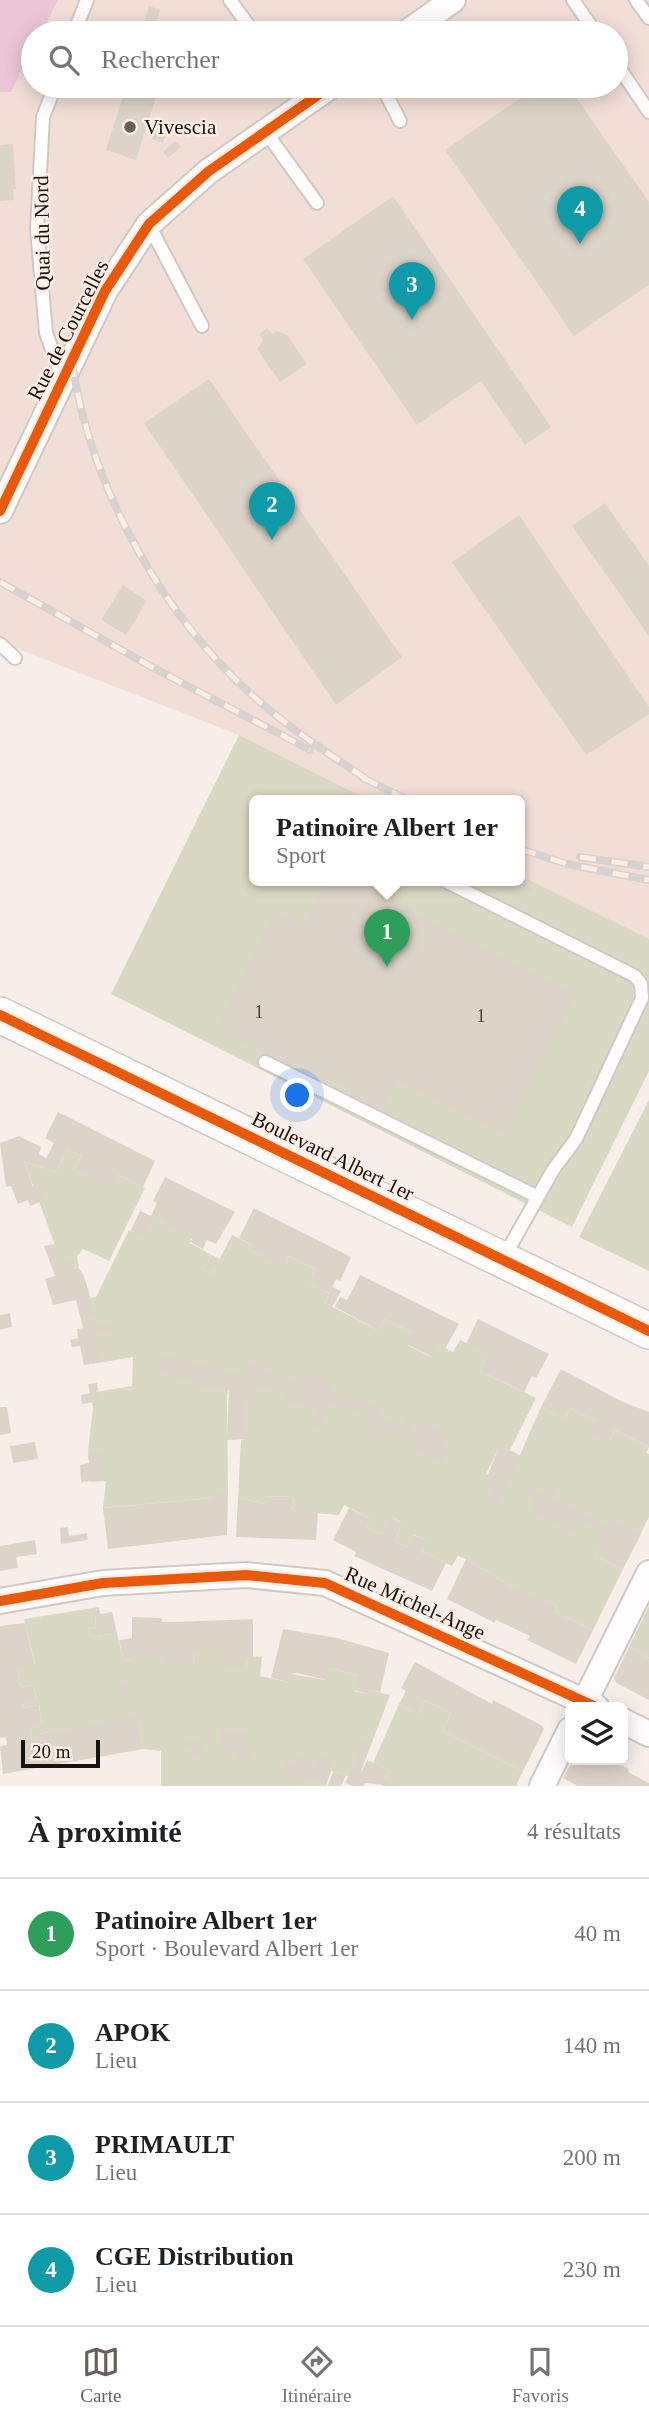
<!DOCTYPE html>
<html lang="fr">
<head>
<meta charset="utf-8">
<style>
	:root { --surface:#fff; --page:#f6f6f6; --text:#202124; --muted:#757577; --line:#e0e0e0; --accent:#665f5b }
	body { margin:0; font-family:Georgia,serif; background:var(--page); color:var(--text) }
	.controls { position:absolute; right:21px; bottom:21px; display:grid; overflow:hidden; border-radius:10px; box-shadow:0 4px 18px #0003 }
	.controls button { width:63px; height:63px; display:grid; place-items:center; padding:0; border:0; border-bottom:2px solid var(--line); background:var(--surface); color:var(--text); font:35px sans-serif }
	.scale { position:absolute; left:21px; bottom:18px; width:79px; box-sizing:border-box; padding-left:7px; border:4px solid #18120f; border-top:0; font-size:19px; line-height:24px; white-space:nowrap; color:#18120f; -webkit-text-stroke:5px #fdede3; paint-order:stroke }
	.you { position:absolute; left:298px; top:1096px; width:24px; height:24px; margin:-18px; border:5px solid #fff; border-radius:50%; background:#1a73e8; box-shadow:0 0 0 10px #1a73e833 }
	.badge { display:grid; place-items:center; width:46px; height:46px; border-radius:50%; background:var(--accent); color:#fff; font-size:23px; font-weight:700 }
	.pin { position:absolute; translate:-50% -58px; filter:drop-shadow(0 2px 4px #0008) }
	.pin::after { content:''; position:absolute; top:37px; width:24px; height:21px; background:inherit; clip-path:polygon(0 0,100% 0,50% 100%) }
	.popup { position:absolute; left:249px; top:795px; width:276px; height:91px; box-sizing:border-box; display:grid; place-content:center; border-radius:10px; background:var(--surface); filter:drop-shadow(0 2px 5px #0005); font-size:23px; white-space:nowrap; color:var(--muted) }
	.popup b { font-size:26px; color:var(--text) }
	.popup::after { content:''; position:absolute; left:50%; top:100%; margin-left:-14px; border:14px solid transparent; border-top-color:var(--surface) }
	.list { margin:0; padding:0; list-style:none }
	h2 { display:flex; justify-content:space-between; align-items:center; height:91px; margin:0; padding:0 28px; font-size:30px }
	h2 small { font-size:23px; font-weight:400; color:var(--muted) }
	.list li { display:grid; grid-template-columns:46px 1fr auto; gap:21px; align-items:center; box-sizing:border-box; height:112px; padding:0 28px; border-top:2px solid var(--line) }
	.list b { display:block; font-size:26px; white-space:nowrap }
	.list p { margin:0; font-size:23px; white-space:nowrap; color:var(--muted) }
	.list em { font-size:23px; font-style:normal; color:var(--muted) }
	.icon { flex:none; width:38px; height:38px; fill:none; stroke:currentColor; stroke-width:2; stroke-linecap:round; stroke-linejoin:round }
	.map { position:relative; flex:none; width:649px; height:1786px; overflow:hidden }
	.search { position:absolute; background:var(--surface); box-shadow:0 4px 18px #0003; left:21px; right:21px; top:21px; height:77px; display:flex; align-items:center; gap:18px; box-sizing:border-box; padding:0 24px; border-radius:38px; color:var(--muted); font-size:26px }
	.sheet { height:539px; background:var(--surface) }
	nav { display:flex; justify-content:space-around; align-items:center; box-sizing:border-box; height:98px; border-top:2px solid var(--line); background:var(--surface); font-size:19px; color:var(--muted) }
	nav a { display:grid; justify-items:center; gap:4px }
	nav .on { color:var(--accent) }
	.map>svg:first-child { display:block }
</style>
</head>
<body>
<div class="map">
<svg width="649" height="1786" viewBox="0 0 649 1786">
	<rect width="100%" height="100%" fill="#f7eee9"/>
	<!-- built -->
	<path fill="#f1dfd7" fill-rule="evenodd" d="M0,0H649V939L520,875V801H371L239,735L0,642ZM33,33H616V86H33Z"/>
	<!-- green -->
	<path fill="#d9d9c3" d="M239,735L371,801H254V881H520V875L649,939V1071L572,1227L111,994Z
		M649,1100V1271L579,1237Z
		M68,1149L81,1156L74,1170L113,1188L119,1175L145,1188L109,1261L83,1249L77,1256L79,1266L65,1272L24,1161L56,1172Z
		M154,1218L191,1238L190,1243L212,1255L203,1270L212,1274L232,1235L252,1245L250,1250L283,1266L289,1256L316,1269L309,1284L329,1293L325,1303L378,1330L384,1319L412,1332L407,1345L431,1357L438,1345L453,1352L460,1340L488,1354L480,1371L536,1398L510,1450L500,1446L486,1474L507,1484L541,1407L564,1419L571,1408L596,1421L608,1442L615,1430L649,1447L646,1453L649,1454V1517L634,1547L606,1533L596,1556L623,1569L593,1630L554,1612L557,1606L516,1585L514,1588L466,1559L458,1556L452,1566L422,1552L427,1541L414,1535L407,1547L394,1541L403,1523L393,1518L382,1535L367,1528L371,1519L344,1505L339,1515L291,1511L293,1497L266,1496L265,1504L238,1498L241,1440L246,1439L231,1381L227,1395L228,1492H213L212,1498L103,1508L106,1481L91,1482L88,1451L93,1408L90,1393L132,1386L133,1357L92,1364L76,1300L96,1297L129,1230L144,1238Z
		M649,1606V1658L629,1647Z
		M99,1607L100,1614L95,1616L96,1627L88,1629L90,1637L117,1633L123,1659L131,1660L132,1655H162L193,1665L194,1649H223V1669H245L249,1656L262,1657L260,1676L288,1682L291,1674L326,1680L330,1668L358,1675L354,1691L369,1694L370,1690L390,1695L358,1779L331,1771L326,1786H161V1751L143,1749L138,1717L38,1734L39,1739L32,1740L30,1727L42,1724L39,1705L24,1708L23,1703L36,1700L34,1685L20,1687L17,1668L35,1664L24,1619Z
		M425,1700L451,1713L443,1731L523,1771L516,1786H381L389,1770L373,1763L399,1704L418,1714Z"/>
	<!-- water -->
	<path fill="#ecc6d5" d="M0,0H58L41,33H33V48L11,92H0Z"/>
	<!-- building -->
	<path fill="#ddd4c9" d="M149,6L160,10L153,32L142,28Z
		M126,86L157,94L136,160L106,150Z
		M538,86H568L649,202V285L574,336L445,150Z
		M159,122L169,126L163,143L152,139Z
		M175,141L181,147L168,158L163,152Z
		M13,144L16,189H13L14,200L0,201V145Z
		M393,196L551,427L525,445L481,381L417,425L303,259Z
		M268,328L272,334L277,331L287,335L307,364L280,382L257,349L263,340L259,334Z
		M209,379L402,657L336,705L144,423Z
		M605,503L649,566V636L572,526Z
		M519,515L649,707V714L586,755L452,562Z
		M123,585L147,601L126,635L101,620Z
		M326,881H354L576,993L505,1134L397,1080L381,1112L347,1095L351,1088L334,1080L331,1087L215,1028L275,910L305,924Z
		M58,1112L155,1161L143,1187L119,1175L113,1189L74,1170L81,1156L68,1149L56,1172L24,1161L33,1187L41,1185L46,1200L30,1206L28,1200L18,1204L11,1186L6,1187L0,1143L19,1136L41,1147L39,1154L46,1158L54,1143L45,1138Z
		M165,1177L235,1212L216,1244L207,1240L203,1249L190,1242L192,1239L154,1218L144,1239L130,1232L140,1211L151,1216L157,1203L153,1201Z
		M254,1208L351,1257L340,1281L336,1279L332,1287L341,1291L332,1307L325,1303L329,1293L309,1284L316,1269L289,1256L283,1267L250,1250L252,1245L239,1238Z
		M55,1244L62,1262L69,1259L73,1269L78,1267L84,1276L96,1316L84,1320L76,1300L53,1305L45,1279L55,1276L44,1246Z
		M212,1255L220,1259L212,1274L203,1270Z
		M360,1275L459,1324L445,1349L438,1345L432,1357L406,1344L412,1332L384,1319L378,1330L335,1307L340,1297L347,1300Z
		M10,1313L12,1327L0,1330V1315Z
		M478,1319L549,1354L536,1378L532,1376L524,1392L480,1371L488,1354L466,1344Z
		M111,1324V1332L95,1335L100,1362L84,1365L80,1346L72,1347L70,1340L78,1338L77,1329Z
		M162,1354L241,1374L249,1361L267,1370L266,1373L299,1381L303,1371L335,1387L332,1396L360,1402L362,1398L381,1407L378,1413L402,1425L407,1415L417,1420L410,1437L391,1428L387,1436L370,1428L375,1420L356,1411L329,1405L319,1429L311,1427L315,1409L284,1402L285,1394L257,1387L254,1402L245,1399L246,1439L227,1440L229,1390L199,1386L158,1371Z
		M561,1369L623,1402L649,1412V1447L615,1430L608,1442L590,1433L596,1421L571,1408L564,1419L541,1407Z
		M97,1383L100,1401L82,1404L81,1395L90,1393L88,1384Z
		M0,1407H7L11,1433L0,1435Z
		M421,1419L448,1432L442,1444L450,1448L442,1463L407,1446Z
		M35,1442L38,1459L13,1463L10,1446Z
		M500,1445L521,1456L496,1508L485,1502L492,1488L484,1484Z
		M103,1451L106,1480L81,1482L80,1465L89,1463L88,1453Z
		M554,1478L562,1483L553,1498L609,1526L613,1519L641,1534L623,1569L596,1556L602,1542L595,1538L599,1529L578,1520L572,1534L529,1512L535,1499L523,1492L528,1484L547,1494Z
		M212,1492H228L227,1535L108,1549L103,1508L212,1498Z
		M265,1496L293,1497L291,1511L318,1512L316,1540L236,1537L238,1498L265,1504Z
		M349,1508L371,1519L367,1528L382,1535L392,1518L403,1523L394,1541L407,1547L413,1535L427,1541L422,1552L446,1563L432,1591L354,1556L356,1552L333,1540Z
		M68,1527L69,1536L87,1533L88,1540L61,1544L60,1528Z
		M35,1540L37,1554L16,1557L18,1568L0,1571V1546Z
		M466,1559L514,1588L515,1584L557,1606L554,1612L593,1630L576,1664L527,1640L530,1636L496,1620L495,1623L447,1599Z
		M112,1612L117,1633L90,1637L88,1629L96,1627L95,1615Z
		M132,1617L162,1618V1622H174L253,1619V1656H249L245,1669H222L223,1649H194L193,1665L162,1664V1655H132V1660L123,1659L119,1640L132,1638Z
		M25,1623L35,1665L17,1668L20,1687L34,1685L36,1701L23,1703L24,1708L39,1705L42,1725L30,1727L32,1740L39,1739L38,1734L138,1716L143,1749L3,1774L0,1746L7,1745L6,1737L0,1738V1626Z
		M283,1629L337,1638L389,1653L380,1692L370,1690L369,1694L353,1690L358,1675L330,1668L327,1680L297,1673L291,1674L288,1682L271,1678Z
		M629,1647L649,1658V1700L616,1683L614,1678Z
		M415,1662L492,1704L493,1700L541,1725L544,1729L523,1771L443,1731L451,1713L425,1700L418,1714L399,1704L406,1691L401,1688Z
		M128,1681L129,1689L137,1688L139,1696L123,1698L119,1683Z
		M220,1728L250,1734L248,1745L256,1747L252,1763L236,1759L238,1751L219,1750Z
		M361,1738L370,1741L359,1771L361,1772L367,1760L389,1770L384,1780L396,1786L365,1783L364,1786H352L345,1783L358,1758L355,1756Z
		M184,1742H202V1758H191L192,1750H184Z
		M295,1755L313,1759L311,1767L316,1768L319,1755L334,1758L326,1785L282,1772L284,1761L294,1763Z
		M573,1760H610L629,1769L628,1772L649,1783V1786H578L563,1778Z
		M333,1772L346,1775L341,1786H328Z"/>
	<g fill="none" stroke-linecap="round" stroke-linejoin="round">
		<!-- service casing -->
		<g stroke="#cfc9c4" stroke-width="16">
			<path id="service" d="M230,0L254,33
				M573,0L596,33
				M636,0L649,18
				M74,33L87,0
				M616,63L649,112
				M55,86L43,117L37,229L46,333L63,379
				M293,86L306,103
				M382,86L400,121
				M265,131L317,203
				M149,225L202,326
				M0,644L15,658
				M445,881L635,976L641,984L642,998L576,1139L553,1170L503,1259
				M265,1062L538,1197"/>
		</g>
		<!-- minor casing -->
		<g stroke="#cfc9c4" stroke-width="28">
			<path id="minor" d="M406,33L453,0
				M0,511L105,291L149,224L209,171L331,86
				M0,1601L103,1583L246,1575L325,1583L596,1707
				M582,1707L649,1573
				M623,1721L649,1734
				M542,1786L570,1730"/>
		</g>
		<!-- secondary casing -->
		<g stroke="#cfc9c4" stroke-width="38">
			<path id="secondary" d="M0,1015L649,1331"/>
		</g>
		<!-- service -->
		<use href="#service" stroke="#fefcfc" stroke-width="12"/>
		<!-- minor -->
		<use href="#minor" stroke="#fefcfc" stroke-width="24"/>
		<!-- secondary -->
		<use href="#secondary" stroke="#fefcfc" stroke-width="35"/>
		<!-- rail casing -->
		<g stroke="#d5d2d0" stroke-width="8">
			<path id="rail" d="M72,361C88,477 152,597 235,679C275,719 324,751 371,782
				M0,582L150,666L310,750
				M363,778L410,801
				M520,849L567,864L649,880
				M580,857L649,867"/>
		</g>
		<!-- rail -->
		<use href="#rail" stroke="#fdede3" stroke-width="5" stroke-dasharray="16" stroke-linecap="butt"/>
		<!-- cycleway casing -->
		<g stroke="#fdede3" stroke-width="15">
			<path id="cycleway" d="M0,511L105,291L149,224L209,171L331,86
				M0,1015L649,1331
				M0,1601L103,1583L246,1575L325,1583L596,1707"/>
		</g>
		<!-- cycleway -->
		<use href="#cycleway" stroke="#e8590c" stroke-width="10"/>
	</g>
	<!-- markers -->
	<circle fill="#665f5b" stroke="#fdede3" stroke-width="2.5" cx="130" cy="127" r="7"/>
	<g text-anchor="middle" stroke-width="5" stroke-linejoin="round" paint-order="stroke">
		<!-- number labels -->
		<g font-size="18" fill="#49423e">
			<text x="259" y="1018">1</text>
			<text x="481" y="1022">1</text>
		</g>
		<!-- poi labels -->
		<g font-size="21" fill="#18120f" stroke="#fdede3" text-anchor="start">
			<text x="144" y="134">Vivescia</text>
		</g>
		<!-- street labels -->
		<g font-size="21" fill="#18120f" stroke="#fdede3">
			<text transform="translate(42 233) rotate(-91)" y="7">Quai du Nord</text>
			<text transform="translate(68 330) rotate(-63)" y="7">Rue de Courcelles</text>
			<text transform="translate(333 1156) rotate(26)" y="7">Boulevard Albert 1er</text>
			<text transform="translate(415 1603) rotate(24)" y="7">Rue Michel-Ange</text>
		</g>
	</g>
</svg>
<div class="controls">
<button><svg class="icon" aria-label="layers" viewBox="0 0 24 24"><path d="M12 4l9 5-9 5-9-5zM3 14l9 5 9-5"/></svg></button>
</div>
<div class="scale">20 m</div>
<div class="you"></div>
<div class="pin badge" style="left:387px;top:967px;background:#2e9e5b">1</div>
<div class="popup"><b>Patinoire Albert 1er</b>Sport</div>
<div class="pin badge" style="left:272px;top:540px;background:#0f9aa8">2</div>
<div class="pin badge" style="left:412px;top:320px;background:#0f9aa8">3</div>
<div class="pin badge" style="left:580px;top:244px;background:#0f9aa8">4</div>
<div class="search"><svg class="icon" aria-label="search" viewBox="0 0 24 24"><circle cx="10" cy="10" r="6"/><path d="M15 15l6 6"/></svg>Rechercher</div>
</div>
<section class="sheet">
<h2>À proximité<small>4 résultats</small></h2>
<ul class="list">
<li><span class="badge" style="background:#2e9e5b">1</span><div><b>Patinoire Albert 1er</b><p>Sport · Boulevard Albert 1er</p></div><em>40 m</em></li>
<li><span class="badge" style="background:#0f9aa8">2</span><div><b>APOK</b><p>Lieu</p></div><em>140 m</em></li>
<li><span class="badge" style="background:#0f9aa8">3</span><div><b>PRIMAULT</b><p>Lieu</p></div><em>200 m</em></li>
<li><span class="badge" style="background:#0f9aa8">4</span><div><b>CGE Distribution</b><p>Lieu</p></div><em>230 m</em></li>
</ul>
</section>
<nav>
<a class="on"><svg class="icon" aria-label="map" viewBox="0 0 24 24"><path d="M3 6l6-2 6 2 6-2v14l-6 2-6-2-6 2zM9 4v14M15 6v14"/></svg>Carte</a>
<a><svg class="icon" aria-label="directions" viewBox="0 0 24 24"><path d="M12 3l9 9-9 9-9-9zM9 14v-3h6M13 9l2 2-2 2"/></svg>Itinéraire</a>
<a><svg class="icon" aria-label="saved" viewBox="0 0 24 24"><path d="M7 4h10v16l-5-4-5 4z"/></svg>Favoris</a>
</nav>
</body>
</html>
